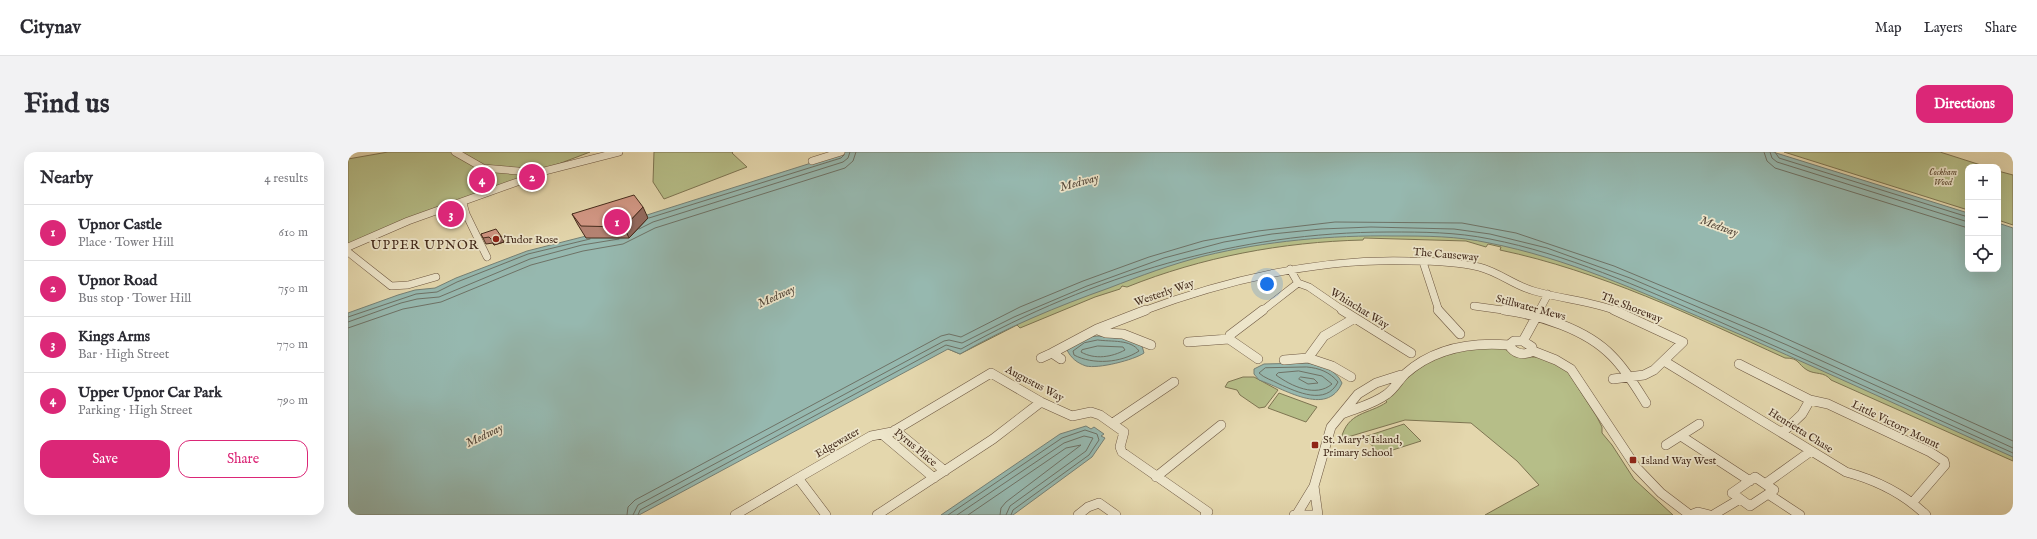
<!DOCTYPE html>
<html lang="en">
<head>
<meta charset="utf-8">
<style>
	:root { --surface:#fff; --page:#f2f2f3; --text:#2b2b33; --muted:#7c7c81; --line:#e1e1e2; --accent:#db2777 }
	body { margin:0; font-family:"IM FELL English",serif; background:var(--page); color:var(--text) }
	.controls { position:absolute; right:12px; top:12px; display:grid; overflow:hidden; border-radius:8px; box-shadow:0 4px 16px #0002 }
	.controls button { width:36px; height:36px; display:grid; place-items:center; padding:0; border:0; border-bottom:1px solid var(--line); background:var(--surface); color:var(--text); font:20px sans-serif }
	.you { position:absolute; left:919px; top:132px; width:14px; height:14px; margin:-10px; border:3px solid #fff; border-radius:50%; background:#1a73e8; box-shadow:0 0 0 6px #1a73e833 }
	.badge { display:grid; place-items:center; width:26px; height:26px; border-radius:50%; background:var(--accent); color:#fff; font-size:13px; font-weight:700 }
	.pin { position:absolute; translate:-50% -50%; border:2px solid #fff; box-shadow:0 1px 4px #0006 }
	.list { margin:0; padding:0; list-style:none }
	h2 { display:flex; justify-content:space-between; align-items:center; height:52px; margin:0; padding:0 16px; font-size:17px }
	h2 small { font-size:13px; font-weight:400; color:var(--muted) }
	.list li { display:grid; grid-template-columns:26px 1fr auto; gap:12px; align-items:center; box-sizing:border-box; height:56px; padding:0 16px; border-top:1px solid var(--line) }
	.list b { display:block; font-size:15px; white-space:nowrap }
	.list p { margin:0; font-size:13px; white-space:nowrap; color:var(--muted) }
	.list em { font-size:13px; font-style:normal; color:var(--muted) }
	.actions { display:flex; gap:8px; padding:12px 16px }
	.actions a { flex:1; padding:9px 0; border:1px solid var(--accent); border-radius:12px; text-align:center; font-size:14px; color:var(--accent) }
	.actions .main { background:var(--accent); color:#fff }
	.icon { flex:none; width:22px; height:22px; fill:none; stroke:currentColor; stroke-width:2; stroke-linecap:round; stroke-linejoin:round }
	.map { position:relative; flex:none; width:1665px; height:363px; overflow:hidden; border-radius:12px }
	header { display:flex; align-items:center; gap:24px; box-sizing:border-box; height:56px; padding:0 20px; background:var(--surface); border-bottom:1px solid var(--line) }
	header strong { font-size:19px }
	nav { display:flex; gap:22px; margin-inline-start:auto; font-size:14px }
	.intro { display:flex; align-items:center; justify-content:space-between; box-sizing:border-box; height:96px; padding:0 24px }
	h1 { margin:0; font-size:28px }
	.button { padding:10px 18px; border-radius:12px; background:var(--accent); color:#fff; font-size:14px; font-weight:700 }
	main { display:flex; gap:24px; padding:0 24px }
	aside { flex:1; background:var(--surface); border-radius:12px; box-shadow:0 4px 16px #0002 }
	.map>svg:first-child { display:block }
</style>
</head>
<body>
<header>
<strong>Citynav</strong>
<nav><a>Map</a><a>Layers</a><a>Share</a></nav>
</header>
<div class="intro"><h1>Find us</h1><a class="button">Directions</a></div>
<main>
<aside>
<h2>Nearby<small>4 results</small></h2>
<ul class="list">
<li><span class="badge">1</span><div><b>Upnor Castle</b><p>Place · Tower Hill</p></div><em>610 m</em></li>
<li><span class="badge">2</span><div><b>Upnor Road</b><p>Bus stop · Tower Hill</p></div><em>750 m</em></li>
<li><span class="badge">3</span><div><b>Kings Arms</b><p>Bar · High Street</p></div><em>770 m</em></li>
<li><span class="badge">4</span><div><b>Upper Upnor Car Park</b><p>Parking · High Street</p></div><em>790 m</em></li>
</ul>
<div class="actions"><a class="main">Save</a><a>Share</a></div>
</aside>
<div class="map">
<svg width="1665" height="363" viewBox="0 0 1665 363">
	<rect width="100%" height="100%" fill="#e4d7ad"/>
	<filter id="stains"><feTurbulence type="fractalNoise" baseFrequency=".005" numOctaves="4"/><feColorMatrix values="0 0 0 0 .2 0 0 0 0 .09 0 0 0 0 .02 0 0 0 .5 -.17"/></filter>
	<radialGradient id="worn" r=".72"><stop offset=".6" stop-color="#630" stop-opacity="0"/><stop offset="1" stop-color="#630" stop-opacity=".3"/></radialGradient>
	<!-- green -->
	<path fill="#b6be88" stroke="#7e7552" d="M40,0H242L0,92V7Z
		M306,0H385L384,1L399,15L316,47L305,30Z
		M1436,0H1592L1639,15H1620V58Z
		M1650,19L1665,23V73L1650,68Z
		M1159,81L1665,286V309L1483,228C1476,219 1467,223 1459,218C1449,212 1452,206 1437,206C1345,164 1252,119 1152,98L1153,95L1140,92L1138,95L1118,89L1016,86L1015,88C934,90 854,105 779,135L774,134L772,137L747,145L672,176L669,173L612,202L600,197L867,85Z
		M1149,194L1175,205H1192L1218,217L1249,265L1254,275V281L1264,293L1286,327L1325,363H1137L1191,333L1169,309L1123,271L1057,268L993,287C1000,259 1020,263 1039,250L1036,247C1058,227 1084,201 1115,196C1126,194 1138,195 1149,194Z
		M895,225H906L930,238L917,255L911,256L892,243L889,238L877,235L880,230Z
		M931,241L969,255L958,270L920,256Z
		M1056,272L1073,289L1032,302L1016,285Z"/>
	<!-- water -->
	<path fill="#96b8af" stroke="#768075" d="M498,0H1425L1620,61V117H1650V71L1665,76V305C1564,260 1464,213 1363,170C1291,139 1218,106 1141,91C1110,84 1078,84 1046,84C983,83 918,89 856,104C824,112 792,124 761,136C710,154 659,175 612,202L600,197L291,363H0V161L50,143L67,138L87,136L108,126L179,99L246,82L302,62Z
		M750,184L779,187L794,194L796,201C786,208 750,217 738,214C729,211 723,206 719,198L740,185Z
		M959,211C972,213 988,217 994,231C979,266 935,236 911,228L906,222V217L916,212Z
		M738,274L743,277L746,275L756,282L753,284L757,286L744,305L665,363H593L712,282Z"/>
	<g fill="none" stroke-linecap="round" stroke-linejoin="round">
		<!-- shore -->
		<path stroke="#6e7266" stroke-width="1" d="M1416,0L1419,9L1427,16L1620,76
			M1422,0L1424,6L1429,10L1620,70
			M1427,0L1431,6L1620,65
			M301,66L493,6L496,3
			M291,77L305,70L495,10L500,6L502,0
			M0,165L68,142L89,140L109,130L180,102L242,87
			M0,170L53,151L69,147L91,145L182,107L234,93L271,87
			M0,176L55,157L93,150L183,113L235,99L275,92L307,76L497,16L505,9L508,0
			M750,188C763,190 783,187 791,199C773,211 745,213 726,203L725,199L736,191Z
			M750,194L775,195L777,198C764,205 747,208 733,200L734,198Z
			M959,215C971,216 982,220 990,230C978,254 949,240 931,232C924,228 916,226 911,221L917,216Z
			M951,219L974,224L984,232C968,246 943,234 928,223L930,221Z
			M953,225L966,227L970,231L960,232L951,227Z
			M279,363L280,355L287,348L593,184L601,182L613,185L672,155L735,129L801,105L855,89L910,79L987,70L1114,71L1168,81L1266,114L1417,177L1665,289
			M285,363L290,353L596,189L601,188L614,191L666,165L739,134L816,106L876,90L924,82L973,77L1023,75L1106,77L1142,82L1199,96L1282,126L1439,193L1665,296
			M290,363L292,358L598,193L613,197C746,124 889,80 1041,80C1075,80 1108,80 1142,87C1219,102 1291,135 1363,166C1464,210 1564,256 1665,301
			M600,363L714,286L737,278L749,282L751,288L741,303L665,358L663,363
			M609,363L716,291L736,284L745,286L738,299L662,354L658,363
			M620,363L718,296L733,293L658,350L653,356L652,363"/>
		<!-- minor-far1 casing -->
		<g stroke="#6d5741" stroke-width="8">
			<path id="minor-far1" d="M107,0L135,16L170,19L181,23
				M464,9L493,0
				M115,51L118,62L139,105
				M0,95L60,69L172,29L181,23L271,0
				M0,100L43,134L60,133L88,125
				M1075,110L1091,159
				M950,131L961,135L996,159
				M1126,154L1162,159
				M795,159C881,127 970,106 1062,109C1084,109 1109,110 1131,115C1151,120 1167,134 1186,139C1214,147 1242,149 1269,159
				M914,159L950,131L942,117
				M1191,159L1200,142"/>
		</g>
		<!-- minor casing -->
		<g stroke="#6d5741" stroke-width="10">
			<path id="minor" d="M994,158L1063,201
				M1090,158L1112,182
				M1156,158C1192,163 1238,177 1264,204C1278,218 1288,235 1298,251
				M750,178L758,181L775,182L803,193
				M881,187L910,207
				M1166,189H1175L1184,195L1185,199C1176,204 1166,202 1161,193Z
				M1175,189L1192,158
				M840,190L881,187L882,183L915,158
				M1185,199L1208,208L1223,217L1288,315L1313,341L1342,363
				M693,206L704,201
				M960,206L984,214L1003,225
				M713,207L704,201L749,177L798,158
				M936,208L960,206L976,184L1007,166
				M1316,209L1498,320C1528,328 1555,341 1578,363
				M1391,212L1462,248L1480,252L1582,300L1596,309L1597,313L1565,350
				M1265,227L1296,223L1306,218L1335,190L1266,158
				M994,262C1009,256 1026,252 1039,242C1046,237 1051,228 1057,222C1086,196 1124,190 1161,193
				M765,271L826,230
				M547,278L597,319
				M1434,281L1454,262L1462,248
				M534,282L586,326
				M1333,284L1402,329
				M1318,293L1351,272
				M808,325L873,273
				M1407,325L1426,338L1402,354L1384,341Z
				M1417,332L1463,299
				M1420,342L1452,363
				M949,362L966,334
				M387,363L450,326
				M478,363L450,326L523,284L544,280L643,221L693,250L724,264L743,260L752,263L776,280L772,295L774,300L860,360L857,363
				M529,363L645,287L693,250
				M730,363L740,355L751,351L768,363
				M946,363H964
				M970,363L966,334L983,275L1010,242L1028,231L1053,223
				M1342,363L1350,360L1362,363
				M1365,363L1392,347"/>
		</g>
		<!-- minor-far1 -->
		<use href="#minor-far1" stroke="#ede5ca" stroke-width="7"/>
		<!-- minor -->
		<use href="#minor" stroke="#ede5ca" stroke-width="9"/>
	</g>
	<!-- wall -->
	<path fill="#b58373" stroke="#452c1d" d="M91,56L113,63L100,68L94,62Z
		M224,62L300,66L281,86H238L230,73Z
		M133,82L156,90L146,93L145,91L138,92Z"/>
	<!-- shaded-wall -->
	<path fill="#946a5e" stroke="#452c1d" d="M295,55L300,66L281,86L276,75Z
		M110,57L113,63L100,68L96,62Z
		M153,84L156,90L146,93L143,87Z"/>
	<!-- building -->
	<path fill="#d39886" stroke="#452c1d" d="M286,43L295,55L276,75L233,74L224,62Z
		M104,52L110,57L96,62L91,56Z
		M148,77L153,84L143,87L141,85L135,86L133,82Z"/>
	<!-- markers -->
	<g fill="#8f2418" stroke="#ede5ca" stroke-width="1.5">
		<circle cx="148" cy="87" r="4"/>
		<rect x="963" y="289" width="8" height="8" rx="2"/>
		<rect x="1281" y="304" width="8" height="8" rx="2"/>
	</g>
	<g text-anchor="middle" stroke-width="3.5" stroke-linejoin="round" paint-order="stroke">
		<!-- far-park labels -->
		<g font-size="9" font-style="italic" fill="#5c4932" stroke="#ede5ca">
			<text x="1595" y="23">Cockham<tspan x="1595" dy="10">Wood</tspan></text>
		</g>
		<!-- poi labels -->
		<g font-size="11" fill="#452c1d" stroke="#ede5ca" text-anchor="start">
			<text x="156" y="91">Tudor Rose</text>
			<text x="975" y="291">St. Mary's Island,<tspan x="975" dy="13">Primary School</tspan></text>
			<text x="1293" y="312">Island Way West</text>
		</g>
		<!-- street labels -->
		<g font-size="11" fill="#452c1d" stroke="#ede5ca">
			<text transform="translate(1098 102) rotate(5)" y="4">The Causeway</text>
			<text transform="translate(816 140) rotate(-19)" y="4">Westerly Way</text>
			<text transform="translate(1183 155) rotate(15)" y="4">Stillwater Mews</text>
			<text transform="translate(1284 155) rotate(22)" y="4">The Shoreway</text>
			<text transform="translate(1012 156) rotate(32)" y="4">Whinchat Way</text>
			<text transform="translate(687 231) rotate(28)" y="4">Augustus Way</text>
			<text transform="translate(1548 272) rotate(26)" y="4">Little Victory Mount</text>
			<text transform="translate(1453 278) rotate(32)" y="4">Henrietta Chase</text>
			<text transform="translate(489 290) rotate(-30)" y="4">Edgewater</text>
			<text transform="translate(568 295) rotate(40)" y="4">Pyrus Place</text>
		</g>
		<!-- water labels -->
		<g font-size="12" font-style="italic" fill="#55483a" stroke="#ede5ca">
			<text transform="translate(731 30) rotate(-15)" y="4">Medway</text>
			<text transform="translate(1371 74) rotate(20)" y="4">Medway</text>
			<text transform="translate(428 144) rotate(-24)" y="4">Medway</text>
			<text transform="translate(136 283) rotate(-26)" y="4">Medway</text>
		</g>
		<!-- quarter labels -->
		<g font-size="13" letter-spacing="1" fill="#452c1d" stroke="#ede5ca">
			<text x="77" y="97">UPPER UPNOR</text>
		</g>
	</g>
	<rect width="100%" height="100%" filter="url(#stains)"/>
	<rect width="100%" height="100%" fill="url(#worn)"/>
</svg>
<div class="controls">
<button>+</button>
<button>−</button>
<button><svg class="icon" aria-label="locate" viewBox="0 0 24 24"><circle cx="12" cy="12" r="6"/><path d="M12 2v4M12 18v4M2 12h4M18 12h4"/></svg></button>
</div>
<div class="you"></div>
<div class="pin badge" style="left:269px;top:70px">1</div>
<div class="pin badge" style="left:184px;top:25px">2</div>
<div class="pin badge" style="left:103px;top:62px">3</div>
<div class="pin badge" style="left:134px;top:28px">4</div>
</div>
</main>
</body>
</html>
